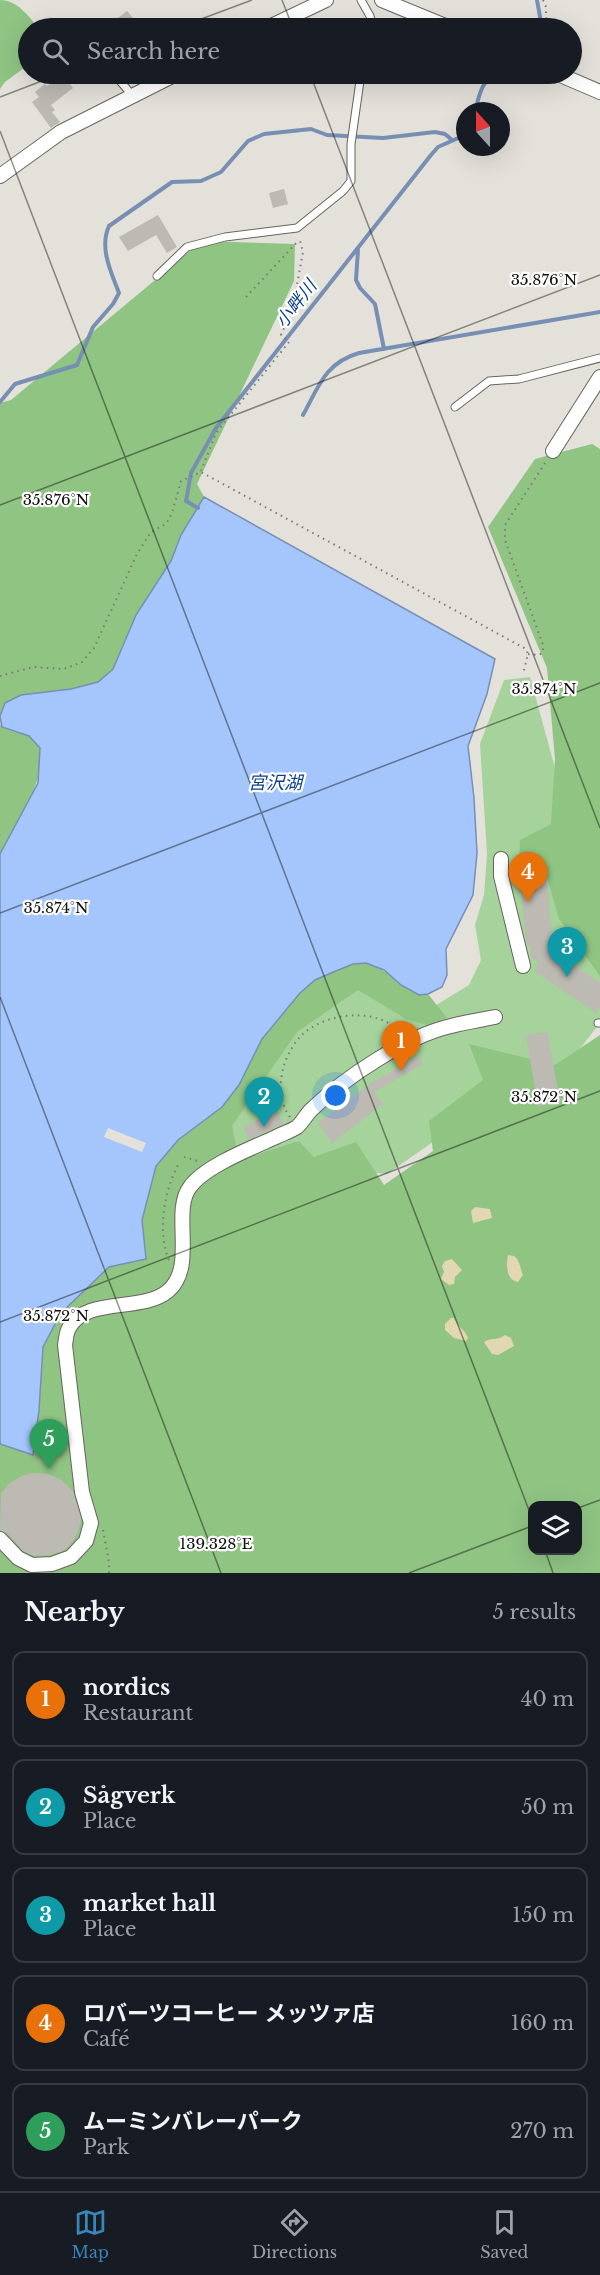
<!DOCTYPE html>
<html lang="en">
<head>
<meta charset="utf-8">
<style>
	:root { --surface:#171b24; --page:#242831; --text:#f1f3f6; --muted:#9ea1a6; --line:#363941; --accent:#3986b9 }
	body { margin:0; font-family:"Libre Baskerville","Noto Sans JP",serif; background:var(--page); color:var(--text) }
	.controls { position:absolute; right:18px; bottom:18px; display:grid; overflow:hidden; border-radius:12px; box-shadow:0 6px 24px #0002 }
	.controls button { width:54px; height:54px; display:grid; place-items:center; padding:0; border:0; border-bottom:2px solid var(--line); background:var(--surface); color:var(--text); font:30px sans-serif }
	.compass { position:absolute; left:456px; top:102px; width:54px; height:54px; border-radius:50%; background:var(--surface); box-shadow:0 6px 24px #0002; rotate:339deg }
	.you { position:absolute; left:336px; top:1096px; width:21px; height:21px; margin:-15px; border:4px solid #fff; border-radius:50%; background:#1a73e8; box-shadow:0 0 0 9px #1a73e833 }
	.badge { display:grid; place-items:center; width:39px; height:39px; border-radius:50%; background:var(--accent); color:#fff; font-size:20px; font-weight:700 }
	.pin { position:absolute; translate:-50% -50px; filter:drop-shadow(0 2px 3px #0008) }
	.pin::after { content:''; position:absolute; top:32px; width:21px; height:18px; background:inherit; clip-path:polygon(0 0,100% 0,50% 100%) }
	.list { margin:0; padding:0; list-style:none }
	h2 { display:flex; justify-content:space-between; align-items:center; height:78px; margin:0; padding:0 24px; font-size:26px }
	h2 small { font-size:20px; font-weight:400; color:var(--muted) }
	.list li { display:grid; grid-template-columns:39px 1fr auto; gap:18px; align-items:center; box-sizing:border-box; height:96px; margin:0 12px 12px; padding:0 12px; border:2px solid var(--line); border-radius:12px }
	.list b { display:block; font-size:22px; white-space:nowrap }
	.list p { margin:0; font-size:20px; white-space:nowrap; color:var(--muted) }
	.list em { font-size:20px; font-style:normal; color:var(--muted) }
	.icon { flex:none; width:33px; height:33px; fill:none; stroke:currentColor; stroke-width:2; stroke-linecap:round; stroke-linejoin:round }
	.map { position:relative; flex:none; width:600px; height:1573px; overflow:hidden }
	.search { position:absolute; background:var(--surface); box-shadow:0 6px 24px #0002; left:18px; right:18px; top:18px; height:66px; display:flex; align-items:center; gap:15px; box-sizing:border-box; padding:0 21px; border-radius:33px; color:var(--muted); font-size:22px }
	.sheet { height:618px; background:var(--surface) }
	nav { display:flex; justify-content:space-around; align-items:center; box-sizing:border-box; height:84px; border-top:2px solid var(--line); background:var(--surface); font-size:16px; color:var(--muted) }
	nav a { display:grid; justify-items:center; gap:3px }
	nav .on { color:var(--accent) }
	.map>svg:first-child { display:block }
</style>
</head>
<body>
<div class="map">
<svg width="600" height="1573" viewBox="0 0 600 1573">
	<rect width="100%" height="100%" fill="#e3e1da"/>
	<!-- green -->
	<path fill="#a5d39b" d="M530,677L560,786L600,961V1023L553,1083L476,1112L387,1174L325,1168L221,1176L198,1148L288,1031L355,976L418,1016L469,985L481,960L475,925L484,895L487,854L480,744L504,680Z"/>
	<!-- forest -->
	<path fill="#8fc483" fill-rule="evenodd" d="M0,0C17,0 29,16 38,28H28V65L5,82L0,89Z
		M202,241L295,244L294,281L197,484L204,497L181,535L171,561L136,615L113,668L98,682L71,689L21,695L5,703L0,716V403L11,400Z
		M592,444L600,449V976L559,919L543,863L519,864L520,840L551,824L555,759L547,668L488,527L535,459Z
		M0,724C8,734 27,731 37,742C56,765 12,832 0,854Z
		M366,963C390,968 403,995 428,994L447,1018L430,1026L406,1019L358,990L297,1032L232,1126L239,1160L299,1141L314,1157L356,1142L384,1185L433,1151L429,1121L483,1080L469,1044L555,1065L600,1035V1573H0V1444L33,1455L39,1410L43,1346L61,1313L109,1267L145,1259L142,1220L156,1166L178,1140L222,1107L239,1085L262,1039L300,993L315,980L331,973L353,964ZM532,1506H578V1550H532Z"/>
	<!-- sand -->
	<path fill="#e1d7b2" d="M475,1207L490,1209L492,1218L473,1223L471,1211Z
		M508,1255L514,1256C520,1260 520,1268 523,1275L518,1282C506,1280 506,1265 508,1255Z
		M452,1259L462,1270L455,1277L454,1284L449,1285L441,1279L444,1272L442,1266L445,1261Z
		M451,1318H454C457,1327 466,1330 468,1338L466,1341L454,1338L445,1330V1324Z
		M505,1335L511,1338L514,1346L498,1355L492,1354L484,1342C491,1337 498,1341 505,1335Z"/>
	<!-- water -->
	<path fill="#a4c6fc" stroke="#788fb4" stroke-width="1.5" d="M204,497L495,659L487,694L468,746L474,798L477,853L473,895L446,949L447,975L442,987L428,994L419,995L401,985L384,970L366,963L353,964L331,973L315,980L300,993L262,1039L239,1085L222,1107L178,1140L156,1166L142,1220L146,1259L109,1267L61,1313L43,1347L39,1410L33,1455L0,1444V854L38,783L40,748L29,736L2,727L0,716L5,703L21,695L71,689L98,682L113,669L136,615L171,561L181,535Z"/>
	<!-- pier -->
	<path fill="#e3e1da" d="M108,1128L146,1143L142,1152L104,1137Z"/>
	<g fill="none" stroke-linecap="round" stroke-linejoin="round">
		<!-- stream -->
		<path stroke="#788fb4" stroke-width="4" d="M537,0L542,28
			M475,111C480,94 480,84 495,74
			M358,250L356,280L360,288L375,304L384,349
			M0,402L15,384L77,365L93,327L113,304L119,293C111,272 99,248 109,226L172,182L201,181L221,172L248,141L264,134L311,129L327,135L383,138L435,132L445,134L452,140
			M303,415C319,386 325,363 359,353L600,312
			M198,508L186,501L191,473L216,428L431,155L438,147L465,135"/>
	</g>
	<!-- building -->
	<path fill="#bcbab3" d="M127,11L137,23L130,28H105Z
		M62,74L73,88L51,105L55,110L52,112L60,122L51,128L32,102L39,97L35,92L45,84L47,86Z
		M284,189L288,204L273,208L269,193Z
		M158,215L177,247L167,253L156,235L128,251L119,237Z
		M546,868L552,933L566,927L580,957L569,962L600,983V1007L596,1013L534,971L539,963L531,957L530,946H527L526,939L519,871Z
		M548,1032L560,1103L538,1106L526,1035Z
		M419,1056L423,1064L374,1092L383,1104L332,1143L318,1123L371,1083Z
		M277,1111L284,1124L249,1139L243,1127Z
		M33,1473L48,1474L62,1480L73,1491L81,1519L78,1532L70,1545L62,1551L50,1555L34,1556L23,1551L7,1533L0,1530L1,1493L11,1482L24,1475Z"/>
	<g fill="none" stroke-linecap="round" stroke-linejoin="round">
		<!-- lane casing -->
		<g stroke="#67655f" stroke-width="9">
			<path id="lane" d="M361,0L370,16L373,28
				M114,74L132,95
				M157,276L187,247L225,237L297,228L343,191L351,181V144L361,74
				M455,407L489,381L519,379L600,358
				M598,1023H600"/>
		</g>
		<!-- street casing -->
		<g stroke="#67655f" stroke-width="16">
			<path id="street" d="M382,0L450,28
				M267,28L326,0
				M558,74L600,92
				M0,176L61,132L176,74
				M553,451L600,377
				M501,859V876L523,966
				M0,1539L18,1558L32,1565L52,1564L71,1557L86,1541L91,1523L82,1492L65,1345C66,1340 66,1333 69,1328C86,1296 142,1313 168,1291C197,1267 171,1211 190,1187C205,1166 252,1148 276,1137C282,1134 291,1131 297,1127C302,1123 306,1115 311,1110C344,1078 407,1036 451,1026C465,1022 481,1020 495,1017"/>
		</g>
		<!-- path -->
		<path stroke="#7c7a76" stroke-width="2" stroke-dasharray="1.5 4.5" stroke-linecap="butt" d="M543,0L546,7V28
			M246,297L299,240
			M201,471L216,433L289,342L281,335L293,307L303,252L299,237
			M528,654L539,655L543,652V645L505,540V525L547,460
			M0,676L33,667L64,669L82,662L94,648L137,554L151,532L166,524L172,513L181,481L201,472L526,649L528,654L523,674
			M290,1117C272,1093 282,1053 304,1033C329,1012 378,1007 401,1033
			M184,1157L198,1161
			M169,1260C157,1231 164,1192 178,1165
			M103,1530L109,1562V1573"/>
		<!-- lane -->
		<use href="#lane" stroke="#fff" stroke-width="7"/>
		<!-- street -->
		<use href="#street" stroke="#fff" stroke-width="14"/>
	</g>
	<!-- ticks -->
	<path fill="none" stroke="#100f0d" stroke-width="1.5" stroke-opacity="0.45" d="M282,0L293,28M177,28L252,0M310,74L600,828M0,97L60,74M0,131L532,1518M0,505L600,275M0,913L600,683M0,997L221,1573M0,1322L600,1091M578,1508L600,1500M545,1550L553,1573M409,1573L532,1526"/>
	<g text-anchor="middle" stroke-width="4.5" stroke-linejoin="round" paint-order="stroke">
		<!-- water labels -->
		<g font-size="18" font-style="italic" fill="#0d408b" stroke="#fff">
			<text transform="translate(296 304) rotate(-52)" y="6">小畔川</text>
			<text x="275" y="789">宮沢湖</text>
		</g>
	</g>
	<g font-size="15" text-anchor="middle" fill="#100f0d" stroke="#fff" stroke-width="4.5" stroke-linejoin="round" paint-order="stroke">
		<text x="544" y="285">35.876°N</text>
		<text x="56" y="505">35.876°N</text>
		<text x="544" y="694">35.874°N</text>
		<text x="56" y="913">35.874°N</text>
		<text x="544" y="1102">35.872°N</text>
		<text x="56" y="1321">35.872°N</text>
		<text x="216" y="1549">139.328°E</text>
	</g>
</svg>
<div class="controls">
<button><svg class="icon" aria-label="layers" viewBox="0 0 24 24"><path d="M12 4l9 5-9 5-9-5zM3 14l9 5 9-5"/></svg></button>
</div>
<svg class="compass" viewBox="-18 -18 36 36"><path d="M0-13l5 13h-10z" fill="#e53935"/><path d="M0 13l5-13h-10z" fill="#9ea1a6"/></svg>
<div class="you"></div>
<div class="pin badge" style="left:401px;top:1071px;background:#e8710a">1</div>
<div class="pin badge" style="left:264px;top:1127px;background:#0f9aa8">2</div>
<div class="pin badge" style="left:567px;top:977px;background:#0f9aa8">3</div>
<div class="pin badge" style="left:528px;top:902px;background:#e8710a">4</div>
<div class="pin badge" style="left:49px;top:1469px;background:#2e9e5b">5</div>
<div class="search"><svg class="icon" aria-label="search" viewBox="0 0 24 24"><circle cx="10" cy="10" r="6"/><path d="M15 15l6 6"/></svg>Search here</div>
</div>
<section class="sheet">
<h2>Nearby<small>5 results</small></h2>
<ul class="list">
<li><span class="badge" style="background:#e8710a">1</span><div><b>nordics</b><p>Restaurant</p></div><em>40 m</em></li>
<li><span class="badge" style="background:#0f9aa8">2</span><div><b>Sågverk</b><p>Place</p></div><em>50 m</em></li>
<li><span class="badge" style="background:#0f9aa8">3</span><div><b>market hall</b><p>Place</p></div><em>150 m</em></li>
<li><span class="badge" style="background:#e8710a">4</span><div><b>ロバーツコーヒー メッツァ店</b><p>Café</p></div><em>160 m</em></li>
<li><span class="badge" style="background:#2e9e5b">5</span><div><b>ムーミンバレーパーク</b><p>Park</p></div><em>270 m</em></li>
</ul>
</section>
<nav>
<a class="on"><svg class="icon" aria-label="map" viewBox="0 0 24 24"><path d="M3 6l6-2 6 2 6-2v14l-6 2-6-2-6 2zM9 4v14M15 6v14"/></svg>Map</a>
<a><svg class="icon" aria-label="directions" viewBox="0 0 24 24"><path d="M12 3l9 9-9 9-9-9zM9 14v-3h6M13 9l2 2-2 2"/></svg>Directions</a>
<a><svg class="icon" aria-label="saved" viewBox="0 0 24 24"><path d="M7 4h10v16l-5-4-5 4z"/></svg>Saved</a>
</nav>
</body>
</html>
